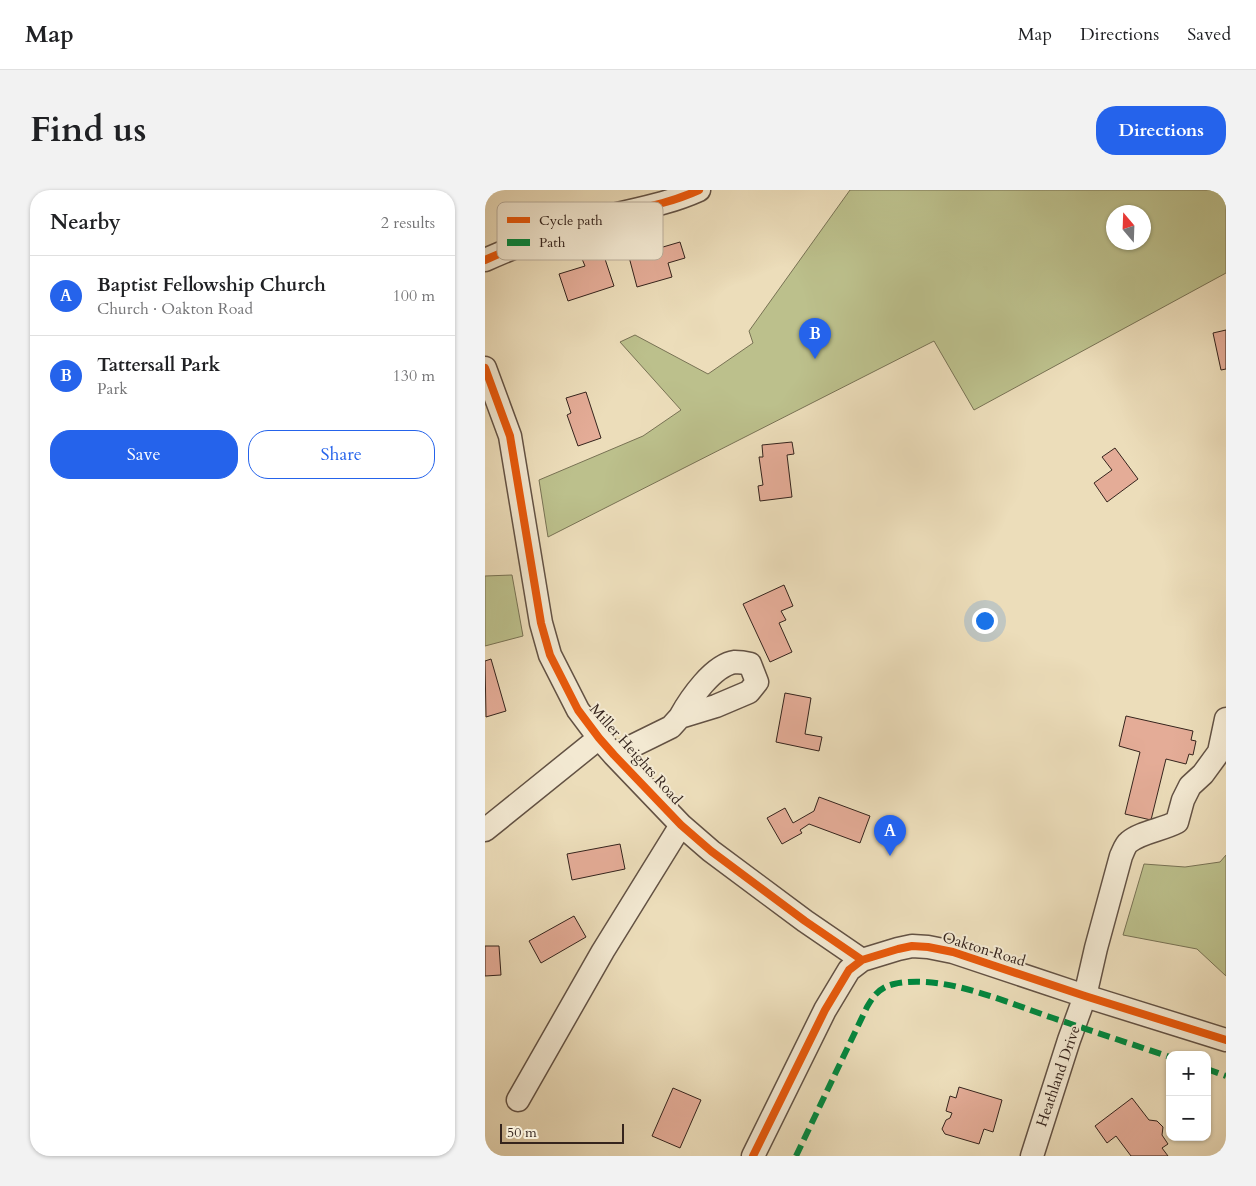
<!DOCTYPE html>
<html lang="en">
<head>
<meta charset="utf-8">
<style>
	:root { --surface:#fff; --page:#f2f2f2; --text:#202124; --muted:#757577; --line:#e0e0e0; --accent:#2563eb }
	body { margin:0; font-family:Cardo,serif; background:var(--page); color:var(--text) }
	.controls { position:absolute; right:15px; bottom:15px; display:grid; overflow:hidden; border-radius:10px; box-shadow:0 1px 4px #0004 }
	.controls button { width:45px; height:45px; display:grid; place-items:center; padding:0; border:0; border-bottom:1px solid var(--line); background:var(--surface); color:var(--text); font:25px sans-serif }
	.compass { position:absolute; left:621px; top:15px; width:45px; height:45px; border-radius:50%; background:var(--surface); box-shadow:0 1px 4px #0004; rotate:341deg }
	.scale { position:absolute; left:15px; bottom:12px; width:124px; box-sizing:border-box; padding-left:5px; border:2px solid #35241d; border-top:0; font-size:14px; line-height:18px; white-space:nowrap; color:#35241d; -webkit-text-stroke:4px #f3e9d2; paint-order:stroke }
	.you { position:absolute; left:499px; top:430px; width:18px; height:18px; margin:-12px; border:4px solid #fff; border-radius:50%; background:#1a73e8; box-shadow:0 0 0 8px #1a73e833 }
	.badge { display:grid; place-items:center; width:32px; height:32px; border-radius:50%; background:var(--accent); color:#fff; font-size:16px; font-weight:700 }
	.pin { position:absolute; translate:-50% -41px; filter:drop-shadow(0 1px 2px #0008) }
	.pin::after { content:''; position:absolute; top:26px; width:18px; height:15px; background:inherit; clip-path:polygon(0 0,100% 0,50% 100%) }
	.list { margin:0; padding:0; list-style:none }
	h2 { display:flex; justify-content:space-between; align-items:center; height:65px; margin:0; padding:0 20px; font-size:21px }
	h2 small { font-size:16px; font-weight:400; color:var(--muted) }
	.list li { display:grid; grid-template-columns:32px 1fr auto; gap:15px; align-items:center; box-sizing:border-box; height:80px; padding:0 20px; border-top:1px solid var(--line) }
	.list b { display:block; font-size:19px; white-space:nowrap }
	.list p { margin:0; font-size:16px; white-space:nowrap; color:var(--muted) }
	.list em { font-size:16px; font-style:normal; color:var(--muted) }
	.actions { display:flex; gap:10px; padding:15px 20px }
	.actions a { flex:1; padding:11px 0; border:1px solid var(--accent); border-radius:20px; text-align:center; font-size:18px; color:var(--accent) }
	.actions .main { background:var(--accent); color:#fff }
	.map { position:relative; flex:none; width:741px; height:966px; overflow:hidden; border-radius:20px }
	header { display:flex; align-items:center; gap:30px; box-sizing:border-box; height:70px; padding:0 25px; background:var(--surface); border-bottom:1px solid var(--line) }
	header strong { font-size:24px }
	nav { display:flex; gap:28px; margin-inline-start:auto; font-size:18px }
	.intro { display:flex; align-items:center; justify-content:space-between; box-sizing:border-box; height:120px; padding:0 30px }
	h1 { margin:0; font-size:35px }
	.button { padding:12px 22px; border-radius:20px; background:var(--accent); color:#fff; font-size:18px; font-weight:700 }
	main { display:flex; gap:30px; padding:0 30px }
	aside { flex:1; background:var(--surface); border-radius:20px; box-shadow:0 1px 4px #0004 }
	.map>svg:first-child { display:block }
</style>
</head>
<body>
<header>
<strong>Map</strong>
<nav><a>Map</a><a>Directions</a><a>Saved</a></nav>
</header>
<div class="intro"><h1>Find us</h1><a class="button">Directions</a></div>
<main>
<aside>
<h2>Nearby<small>2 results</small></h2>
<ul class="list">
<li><span class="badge">A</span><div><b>Baptist Fellowship Church</b><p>Church · Oakton Road</p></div><em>100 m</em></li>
<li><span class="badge">B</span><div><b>Tattersall Park</b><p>Park</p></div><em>130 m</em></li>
</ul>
<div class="actions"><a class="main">Save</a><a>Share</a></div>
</aside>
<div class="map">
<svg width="741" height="966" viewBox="0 0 741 966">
	<rect width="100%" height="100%" fill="#ecddba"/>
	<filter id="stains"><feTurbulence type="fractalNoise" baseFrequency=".004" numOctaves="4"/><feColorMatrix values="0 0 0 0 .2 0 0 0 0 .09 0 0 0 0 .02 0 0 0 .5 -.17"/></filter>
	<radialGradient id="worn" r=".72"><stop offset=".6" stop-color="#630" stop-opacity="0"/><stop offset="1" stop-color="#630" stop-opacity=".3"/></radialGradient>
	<!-- green -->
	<path fill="#bcc08c" stroke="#787254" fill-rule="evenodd" d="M365,0H741V83L489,220L449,151L63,347L54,290L158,246L196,220L135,152L150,145L223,184L268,153L264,141ZM628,22H658V52H628Z
		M27,385L38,446L0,456V386Z
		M741,665V786L712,759L638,745L659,674L700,677L735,672Z"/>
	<!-- building -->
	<path fill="#e4ac97" stroke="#35241d" d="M195,52L200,68L183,73L187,87L152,97L144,67Z
		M116,57L129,96L83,111L74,84L100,76L95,64Z
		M741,140V179L736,180L728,143Z
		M101,202L116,248L93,256L82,225L86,223L81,208Z
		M307,252L309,264L302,265L307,307L275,311L273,296L278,295L274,267H278L277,255Z
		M630,258L653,289L622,312L609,293L627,280L617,267Z
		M299,395L308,416L296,421L301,430L294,433L307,462L285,472L258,414Z
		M6,469L21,521L1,527L0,471Z
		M300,503L326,508L320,544L337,547L334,561L291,552Z
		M641,526L708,541L706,550L711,551L708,565L704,564L701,574L681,569L666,630L640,624L655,562L634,556Z
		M334,607L385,626L375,653L324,634L315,640L317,643L297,654L282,628L300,618L308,633L329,621Z
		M135,654L140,679L87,690L82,664Z
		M89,726L101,747L56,773L44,751Z
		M0,756H14L16,785L0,786Z
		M474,897L517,910L508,942L499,939L494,954L460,944L457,939L461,930L465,928L467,923L461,921L465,906L471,908Z
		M188,898L216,910L195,958L167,946Z
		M647,908L664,930L672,931L678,937L677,945L683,954L677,958L683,966H646L631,946L622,953L610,936Z
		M741,957V966H733L735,961Z"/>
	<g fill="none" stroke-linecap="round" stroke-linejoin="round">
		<!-- minor casing -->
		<g stroke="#635244" stroke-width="25">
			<path id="minor" d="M0,70C36,54 73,40 111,29C146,20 181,15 214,0
				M0,178L25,246L56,433L65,465L93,520L114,548L129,565L196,635L226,661L320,731L377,770
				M129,565L186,537L195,527L231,516L264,502L272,492L265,474C261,473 254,472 250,472C228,475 205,509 195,527
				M0,640L114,548
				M33,910L118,761L196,635
				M268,966L340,820L364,780L377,770L413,759L427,756L443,757L468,762L600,806L741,850
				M547,966L584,850L600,806L611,758L636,666C638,662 640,655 644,652C656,642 677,640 692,632L698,610L705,596L718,584L734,562L741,529"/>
		</g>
		<!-- minor -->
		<use href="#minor" stroke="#f3e9d2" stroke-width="22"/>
		<!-- quiet -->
		<path stroke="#00873e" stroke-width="6" stroke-dasharray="12 6" stroke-linecap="butt" d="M722,879L741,886
			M311,966L382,817C389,805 395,797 409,794C457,783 523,813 568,828C607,841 646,854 685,867"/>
		<!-- cycleway casing -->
		<g stroke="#f3e9d2" stroke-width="11">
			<path id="cycleway" d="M0,70C36,54 73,40 111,29C146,20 181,15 214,0
				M0,178L25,246L56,433L65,465L93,520L114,548L129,565L196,635L226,661L320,731L377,770
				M268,966L340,820L364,780L377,770L413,759L427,756L443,757L468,762L600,806L741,850"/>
		</g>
		<!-- cycleway -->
		<use href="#cycleway" stroke="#e8590c" stroke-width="8"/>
	</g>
	<g text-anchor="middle" stroke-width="4" stroke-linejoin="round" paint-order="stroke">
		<!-- street labels -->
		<g font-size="15" fill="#35241d" stroke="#f3e9d2">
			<text transform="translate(151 564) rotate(48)" y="5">Miller Heights Road</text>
			<text transform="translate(499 759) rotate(17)" y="5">Oakton Road</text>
			<text transform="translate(573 886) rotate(-71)" y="5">Heathland Drive</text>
		</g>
	</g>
	<!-- legend -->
	<rect x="12" y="12" width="166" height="58" rx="8" fill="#f3e9d2" stroke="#baae9c" stroke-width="1"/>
	<rect x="22" y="27" width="23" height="6" fill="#e8590c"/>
	<rect x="22" y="49" width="23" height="7" fill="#00873e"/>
	<g font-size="14" fill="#35241d">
		<text x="54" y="35">Cycle path</text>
		<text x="54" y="57">Path</text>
	</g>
	<rect width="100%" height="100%" filter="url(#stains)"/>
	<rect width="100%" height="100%" fill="url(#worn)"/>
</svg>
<div class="controls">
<button>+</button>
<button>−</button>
</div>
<svg class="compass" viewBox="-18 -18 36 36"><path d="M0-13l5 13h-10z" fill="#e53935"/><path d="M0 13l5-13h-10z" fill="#757577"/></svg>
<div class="scale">50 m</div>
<div class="you"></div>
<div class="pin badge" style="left:405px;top:666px">A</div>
<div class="pin badge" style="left:330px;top:169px">B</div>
</div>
</main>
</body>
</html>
